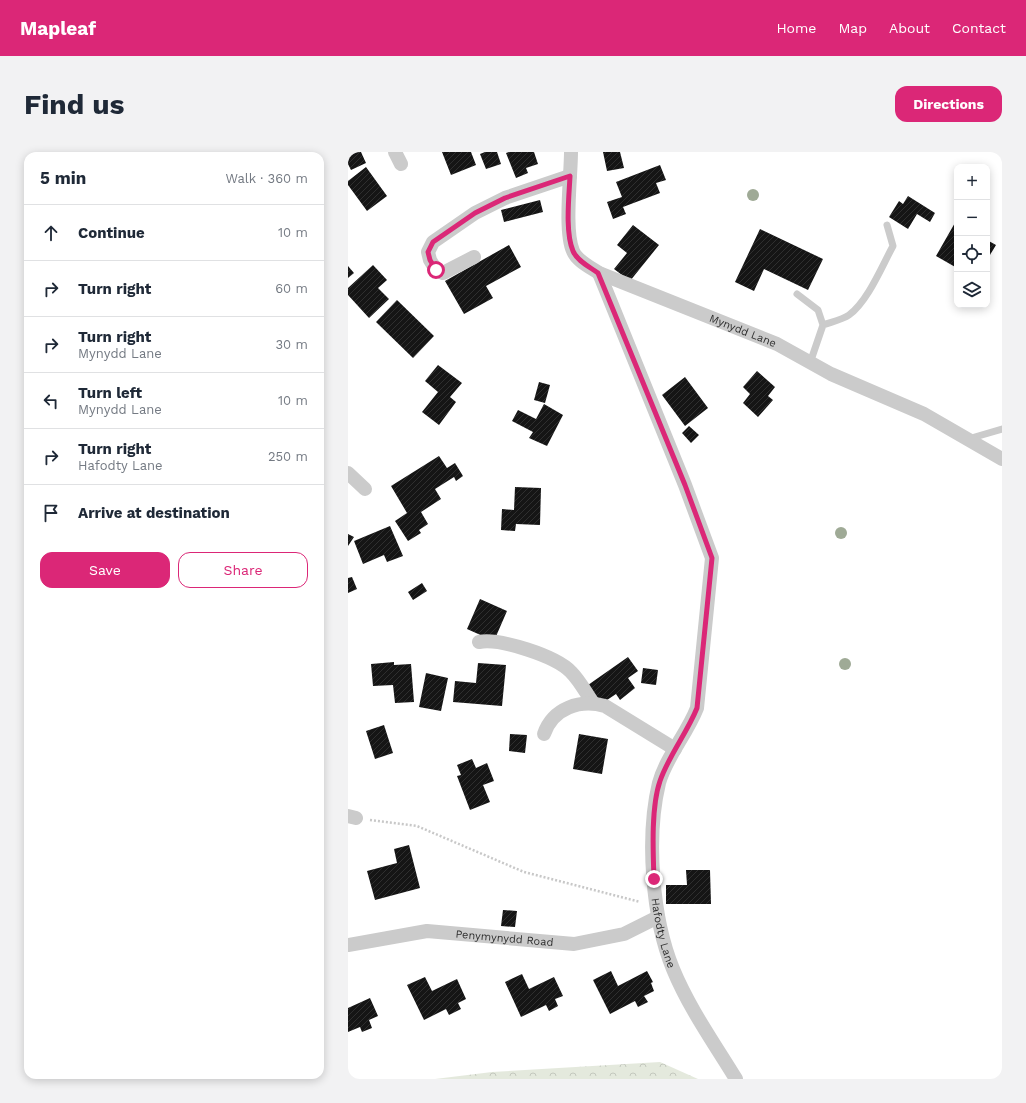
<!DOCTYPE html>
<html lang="en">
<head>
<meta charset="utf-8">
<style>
	:root { --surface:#fff; --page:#f2f2f3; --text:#1f2937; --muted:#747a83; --line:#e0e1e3; --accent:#db2777 }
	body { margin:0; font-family:"Work Sans",sans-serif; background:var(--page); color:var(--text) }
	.controls { position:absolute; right:12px; top:12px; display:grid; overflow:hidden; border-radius:8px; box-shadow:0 2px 10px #0003 }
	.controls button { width:36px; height:36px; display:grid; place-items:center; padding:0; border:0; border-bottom:1px solid var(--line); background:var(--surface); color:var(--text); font:20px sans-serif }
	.stop { position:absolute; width:12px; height:12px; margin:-9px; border:3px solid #db2777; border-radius:50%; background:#fff }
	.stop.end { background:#db2777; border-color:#fff; box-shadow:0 1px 4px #0008 }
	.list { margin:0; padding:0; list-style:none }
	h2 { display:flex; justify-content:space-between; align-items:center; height:52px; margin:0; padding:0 16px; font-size:17px }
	h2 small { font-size:13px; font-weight:400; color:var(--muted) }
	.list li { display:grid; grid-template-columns:26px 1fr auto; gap:12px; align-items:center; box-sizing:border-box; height:56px; padding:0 16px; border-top:1px solid var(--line) }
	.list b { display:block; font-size:15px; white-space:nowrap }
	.list p { margin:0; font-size:13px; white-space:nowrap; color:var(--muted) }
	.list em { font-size:13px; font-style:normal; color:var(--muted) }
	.actions { display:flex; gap:8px; padding:12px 16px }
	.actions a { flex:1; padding:9px 0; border:1px solid var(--accent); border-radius:12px; text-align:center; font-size:14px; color:var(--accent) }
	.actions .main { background:var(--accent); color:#fff }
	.icon { flex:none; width:22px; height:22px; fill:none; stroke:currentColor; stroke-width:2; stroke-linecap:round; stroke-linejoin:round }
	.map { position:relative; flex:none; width:654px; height:927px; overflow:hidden; border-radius:12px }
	header { display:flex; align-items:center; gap:24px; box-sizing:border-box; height:56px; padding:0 20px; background:var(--accent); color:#fff }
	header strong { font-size:19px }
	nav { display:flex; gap:22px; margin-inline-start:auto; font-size:14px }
	.intro { display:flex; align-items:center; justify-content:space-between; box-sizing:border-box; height:96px; padding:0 24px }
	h1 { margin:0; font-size:28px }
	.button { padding:10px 18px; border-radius:12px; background:var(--accent); color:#fff; font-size:14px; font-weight:700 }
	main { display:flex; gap:24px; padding:0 24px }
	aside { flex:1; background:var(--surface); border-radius:12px; box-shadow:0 2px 10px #0003 }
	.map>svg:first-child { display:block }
</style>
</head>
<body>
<header>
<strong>Mapleaf</strong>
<nav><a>Home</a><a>Map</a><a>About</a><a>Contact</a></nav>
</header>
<div class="intro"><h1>Find us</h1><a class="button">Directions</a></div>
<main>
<aside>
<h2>5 min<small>Walk · 360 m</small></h2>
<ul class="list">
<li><svg class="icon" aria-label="ahead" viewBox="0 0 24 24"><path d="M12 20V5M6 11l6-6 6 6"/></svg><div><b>Continue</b></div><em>10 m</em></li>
<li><svg class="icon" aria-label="right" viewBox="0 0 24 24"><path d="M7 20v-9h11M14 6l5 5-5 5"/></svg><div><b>Turn right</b></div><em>60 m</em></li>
<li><svg class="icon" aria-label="right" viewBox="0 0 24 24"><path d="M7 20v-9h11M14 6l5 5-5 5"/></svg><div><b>Turn right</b><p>Mynydd Lane</p></div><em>30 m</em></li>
<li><svg class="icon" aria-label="left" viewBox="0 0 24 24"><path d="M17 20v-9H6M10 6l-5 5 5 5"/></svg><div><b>Turn left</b><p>Mynydd Lane</p></div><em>10 m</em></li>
<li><svg class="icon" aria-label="right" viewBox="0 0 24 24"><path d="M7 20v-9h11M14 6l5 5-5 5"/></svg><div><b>Turn right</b><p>Hafodty Lane</p></div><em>250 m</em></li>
<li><svg class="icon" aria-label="arrive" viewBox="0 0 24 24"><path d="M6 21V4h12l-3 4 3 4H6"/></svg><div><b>Arrive at destination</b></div></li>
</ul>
<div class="actions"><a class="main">Save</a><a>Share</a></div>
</aside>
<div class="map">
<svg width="654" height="927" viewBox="0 0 654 927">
	<defs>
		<pattern id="forest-crowns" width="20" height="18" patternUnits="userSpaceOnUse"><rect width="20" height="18" fill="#e4e9dd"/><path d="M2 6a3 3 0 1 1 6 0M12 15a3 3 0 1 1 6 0" fill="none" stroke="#c4c8be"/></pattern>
		<pattern id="building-hatch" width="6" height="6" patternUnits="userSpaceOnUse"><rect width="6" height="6" fill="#151515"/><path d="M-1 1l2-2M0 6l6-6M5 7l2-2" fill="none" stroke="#2f2f2f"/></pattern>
	</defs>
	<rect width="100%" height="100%" fill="#fff"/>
	<!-- forest -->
	<path fill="url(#forest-crowns)" d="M312,910L350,927H87L144,920Z"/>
	<!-- building -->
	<path fill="url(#building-hatch)" d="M0,0H13L18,11L3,18L0,12Z
		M94,0H123L128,13L103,23Z
		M137,0H149L153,12L138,17L132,2Z
		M161,0H186L190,12L178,16L180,21L168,26L158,1Z
		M255,0H272L276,16L259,19Z
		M312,13L318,28L308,31L312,41L275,55L278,62L265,67L259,50L274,45L268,30Z
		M18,15L39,44L19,59L0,33V29Z
		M560,44L587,61L582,70L569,62L560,77L541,65L551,49L555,52Z
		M192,48L195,60L156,70L153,58Z
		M608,69L609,70V116L588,104Z
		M285,73L311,93L282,129L266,117L279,101L269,93Z
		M412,77L475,107L460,138L416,117L406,139L387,130Z
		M639,88L648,93L639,108Z
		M161,93L173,115L138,134L145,146L116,162L97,129Z
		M25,113L39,128L30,136L41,147L21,166L0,143V136Z
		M0,114L6,121L0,126Z
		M49,148L86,184L65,206L28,170Z
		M90,213L114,231L102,245L108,250L91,273L74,260L90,240L77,229Z
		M409,219L427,235L420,244L425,248L410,265L395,251L402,242L395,235Z
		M337,225L360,256L337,274L314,243Z
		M191,230L202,233L197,251L186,248Z
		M196,252L215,263L199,294L181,286L185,280L164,269L170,258L188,267Z
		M341,274L351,283L343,291L334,281Z
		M91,304L99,316L107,311L115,324L108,329L106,325L87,337L93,347L73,360L80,372L71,378L73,381L60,389L47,369L59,361L43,334Z
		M167,335L193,336L192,373L168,372L167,379L153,378L154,357L166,358Z
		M42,374L55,404L39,410L36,403L15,412L6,389Z
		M0,382L6,385L0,394Z
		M4,425L9,437L0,441V426Z
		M74,431L79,439L65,448L60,440Z
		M132,447L159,459L146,489L119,477Z
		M280,505L290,519L280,526L287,536L272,548L268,542L253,552L240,533Z
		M46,510V513L63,512L66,550L47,551L45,533L25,534L23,512Z
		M130,511L158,513L154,554L105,550L107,529L128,531Z
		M295,516L310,518L308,533L293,531Z
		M78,521L100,526L93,559L71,555Z
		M36,573L45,601L27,607L18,579Z
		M162,582L179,583L177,601L161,599Z
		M231,582L260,587L254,622L225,617Z
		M124,607L128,616L139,611L146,629L135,633L142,650L122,658L109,624L113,623L109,613Z
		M61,693L72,736L27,748L19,719L49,711L46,697Z
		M338,718H362L363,752H318V733H339Z
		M155,758L169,759L167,775L153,774Z
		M263,819L270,834L299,819L305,830L303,831L306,839L296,844L300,850L290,855L287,849L262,862L245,828Z
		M174,822L181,837L206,825L215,844L207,847L210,854L201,859L198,853L173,865L157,830Z
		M77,825L84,839L109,827L118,847L110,851L113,857L101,863L98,857L76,868L59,833Z
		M22,846L30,864L21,868L24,876L14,880L12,875L0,880V856Z"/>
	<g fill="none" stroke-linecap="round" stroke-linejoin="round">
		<!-- path -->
		<path stroke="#c8c8c8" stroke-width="2.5" stroke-dasharray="2 2" stroke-linecap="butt" d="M22,668L69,674L176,720L292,750"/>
		<!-- lane -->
		<path stroke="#cbcbcb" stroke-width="7" d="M449,142L470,158L475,173L462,211
			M475,173C483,170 494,168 501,163C520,149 534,114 545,94L539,73
			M620,287L654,277"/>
		<!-- street -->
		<g stroke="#cbcbcb" stroke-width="14">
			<path d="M47,0L53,12"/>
			<path id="s1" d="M223,0C223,24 216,79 225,99C229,109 242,115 251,121L429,192L483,222L576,262L654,307"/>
			<path d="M126,105L95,121L88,118L82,108L80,100L85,90L127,61L157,46L222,24"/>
			<path id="s2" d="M251,121L337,333L364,406L349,556C339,582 318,605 311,631C298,685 304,766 325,817C341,856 366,891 388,927"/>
			<path d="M0,321L17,337"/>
			<path d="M131,490C152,486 208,504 223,520C232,529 238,541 245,551"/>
			<path d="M196,582C205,556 232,547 257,554L327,597"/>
			<path d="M0,664L8,666"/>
			<path id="s3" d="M0,793L79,779L226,792L276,782L310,765"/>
		</g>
	</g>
	<!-- trees -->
	<g fill="#9faa96">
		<circle cx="405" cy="43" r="6"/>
		<circle cx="493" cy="381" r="6"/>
		<circle cx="497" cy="512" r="6"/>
	</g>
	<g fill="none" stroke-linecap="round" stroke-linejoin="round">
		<!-- route -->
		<path stroke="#db2777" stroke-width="5" d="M88,118L82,108L80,100L85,90L127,61L157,46L222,24C221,45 217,80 225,99C229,109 242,115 250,121L337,333L364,406L349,556C339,581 321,603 312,629C303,655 305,699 306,727"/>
	</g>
	<g text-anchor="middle" stroke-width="4" stroke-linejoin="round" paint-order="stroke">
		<!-- street labels -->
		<g font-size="11" fill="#2e2e2e" stroke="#fff">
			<text dy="4" stroke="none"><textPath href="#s1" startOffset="289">Mynydd Lane</textPath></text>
			<text dy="4" stroke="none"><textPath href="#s2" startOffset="693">Hafodty Lane</textPath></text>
			<text dy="4" stroke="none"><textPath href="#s3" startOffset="158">Penymynydd Road</textPath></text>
		</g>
	</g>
</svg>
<div class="controls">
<button>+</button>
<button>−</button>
<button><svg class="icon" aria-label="locate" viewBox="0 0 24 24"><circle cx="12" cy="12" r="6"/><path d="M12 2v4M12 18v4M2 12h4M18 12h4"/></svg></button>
<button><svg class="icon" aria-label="layers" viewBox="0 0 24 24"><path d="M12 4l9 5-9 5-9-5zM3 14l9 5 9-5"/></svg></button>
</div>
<div class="stop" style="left:88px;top:118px"></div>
<div class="stop end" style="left:306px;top:727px"></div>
</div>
</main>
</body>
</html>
